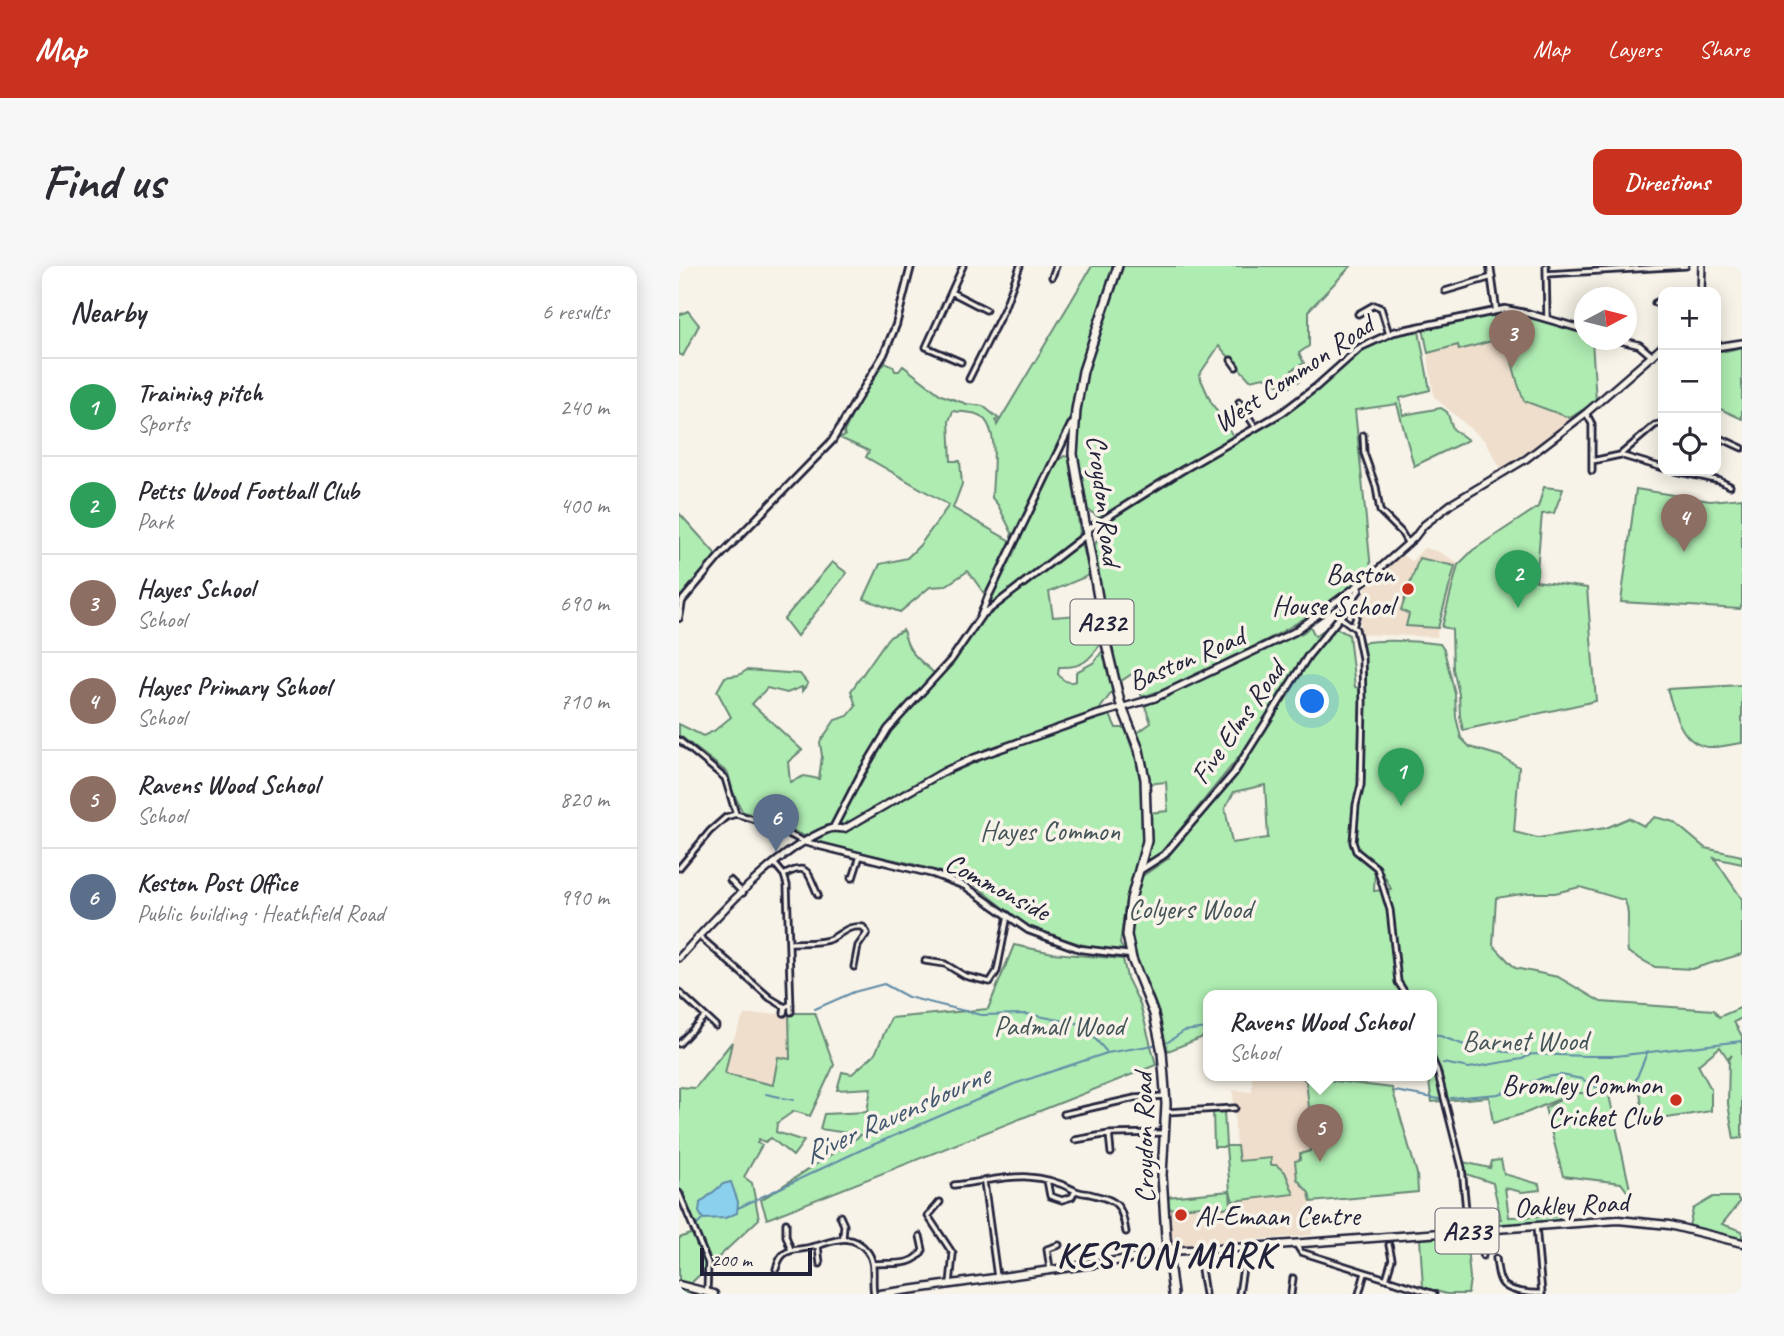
<!DOCTYPE html>
<html lang="en">
<head>
<meta charset="utf-8">
<style>
	:root { --surface:#fff; --page:#f7f7f7; --text:#2b2b33; --muted:#7c7c81; --line:#e1e1e2; --accent:#c8321e }
	body { margin:0; font-family:Caveat,sans-serif; background:var(--page); color:var(--text) }
	.controls { position:absolute; right:21px; top:21px; display:grid; overflow:hidden; border-radius:14px; box-shadow:0 4px 18px #0003 }
	.controls button { width:63px; height:63px; display:grid; place-items:center; padding:0; border:0; border-bottom:2px solid var(--line); background:var(--surface); color:var(--text); font:35px sans-serif }
	.compass { position:absolute; left:895px; top:21px; width:63px; height:63px; border-radius:50%; background:var(--surface); box-shadow:0 4px 18px #0003; rotate:83deg }
	.scale { position:absolute; left:21px; bottom:18px; width:112px; box-sizing:border-box; padding-left:7px; border:4px solid #22223b; border-top:0; font-size:19px; line-height:24px; white-space:nowrap; color:#22223b; -webkit-text-stroke:5px #f7f3e8; paint-order:stroke }
	.you { position:absolute; left:634px; top:436px; width:24px; height:24px; margin:-18px; border:5px solid #fff; border-radius:50%; background:#1a73e8; box-shadow:0 0 0 10px #1a73e833 }
	.badge { display:grid; place-items:center; width:46px; height:46px; border-radius:50%; background:var(--accent); color:#fff; font-size:23px; font-weight:700 }
	.pin { position:absolute; translate:-50% -58px; filter:drop-shadow(0 2px 4px #0008) }
	.pin::after { content:''; position:absolute; top:37px; width:24px; height:21px; background:inherit; clip-path:polygon(0 0,100% 0,50% 100%) }
	.popup { position:absolute; left:524px; top:724px; width:234px; height:91px; box-sizing:border-box; display:grid; place-content:center; border-radius:14px; background:var(--surface); filter:drop-shadow(0 2px 5px #0005); font-size:23px; white-space:nowrap; color:var(--muted) }
	.popup b { font-size:26px; color:var(--text) }
	.popup::after { content:''; position:absolute; left:50%; top:100%; margin-left:-14px; border:14px solid transparent; border-top-color:var(--surface) }
	.list { margin:0; padding:0; list-style:none }
	h2 { display:flex; justify-content:space-between; align-items:center; height:91px; margin:0; padding:0 28px; font-size:30px }
	h2 small { font-size:23px; font-weight:400; color:var(--muted) }
	.list li { display:grid; grid-template-columns:46px 1fr auto; gap:21px; align-items:center; box-sizing:border-box; height:98px; padding:0 28px; border-top:2px solid var(--line) }
	.list b { display:block; font-size:26px; white-space:nowrap }
	.list p { margin:0; font-size:23px; white-space:nowrap; color:var(--muted) }
	.list em { font-size:23px; font-style:normal; color:var(--muted) }
	.icon { flex:none; width:38px; height:38px; fill:none; stroke:currentColor; stroke-width:2; stroke-linecap:round; stroke-linejoin:round }
	.map { position:relative; flex:none; width:1063px; height:1028px; overflow:hidden; border-radius:14px }
	header { display:flex; align-items:center; gap:42px; box-sizing:border-box; height:98px; padding:0 35px; background:var(--accent); color:#fff }
	header strong { font-size:33px }
	nav { display:flex; gap:38px; margin-inline-start:auto; font-size:24px }
	.intro { display:flex; align-items:center; justify-content:space-between; box-sizing:border-box; height:168px; padding:0 42px }
	h1 { margin:0; font-size:49px }
	.button { padding:18px 32px; border-radius:14px; background:var(--accent); color:#fff; font-size:24px; font-weight:700 }
	main { display:flex; gap:42px; padding:0 42px }
	aside { flex:1; background:var(--surface); border-radius:14px; box-shadow:0 4px 18px #0003 }
	.map>svg:first-child { display:block }
</style>
</head>
<body>
<header>
<strong>Map</strong>
<nav><a>Map</a><a>Layers</a><a>Share</a></nav>
</header>
<div class="intro"><h1>Find us</h1><a class="button">Directions</a></div>
<main>
<aside>
<h2>Nearby<small>6 results</small></h2>
<ul class="list">
<li><span class="badge" style="background:#2e9e5b">1</span><div><b>Training pitch</b><p>Sports</p></div><em>240 m</em></li>
<li><span class="badge" style="background:#2e9e5b">2</span><div><b>Petts Wood Football Club</b><p>Park</p></div><em>400 m</em></li>
<li><span class="badge" style="background:#8d6e63">3</span><div><b>Hayes School</b><p>School</p></div><em>690 m</em></li>
<li><span class="badge" style="background:#8d6e63">4</span><div><b>Hayes Primary School</b><p>School</p></div><em>710 m</em></li>
<li><span class="badge" style="background:#8d6e63">5</span><div><b>Ravens Wood School</b><p>School</p></div><em>820 m</em></li>
<li><span class="badge" style="background:#5c6f8a">6</span><div><b>Keston Post Office</b><p>Public building · Heathfield Road</p></div><em>990 m</em></li>
</ul>
</aside>
<div class="map">
<svg width="1063" height="1028" viewBox="0 0 1063 1028">
	<rect width="100%" height="100%" fill="#f7f3e8"/>
	<filter id="ink" filterUnits="userSpaceOnUse"><feTurbulence type="fractalNoise" baseFrequency=".0143" numOctaves="2"/><feDisplacementMap in="SourceGraphic" scale="14" xChannelSelector="R" yChannelSelector="G"/><feConvolveMatrix kernelMatrix="1 2 1 2 8 2 1 2 1" color-interpolation-filters="sRGB"/></filter>
	<g filter="url(#ink)">
		<!-- built -->
		<path fill="#efdecc" d="M822,46L859,53L905,68L906,74H913L917,135L823,204L805,174L755,131L745,64Z
			M745,282L758,285L780,297L758,367L759,371L681,368L682,335L688,320L722,289L733,295Z
			M110,747L111,793L94,819L45,808L53,776L65,749Z
			M573,810H619L713,822L738,908L739,926L631,936L633,969L500,980L494,975L488,943L552,941L547,881L557,880L554,824L573,826Z"/>
		<!-- green -->
		<path fill="#afecb2" stroke="#688776" stroke-width="2" fill-rule="evenodd" d="M413,0H436L402,98L392,152L335,272L332,271L333,267L319,239L313,232C313,210 323,156 297,148C290,146 281,146 274,145L270,155L272,195H281L283,218L274,242L333,276L307,330L289,305L266,320L251,321L221,346L185,333L201,298L228,292L241,279L270,239L187,191L190,185L161,172L166,170L165,166L173,149L171,147L197,105L207,97L214,100L216,105H220L224,100L262,129L288,138L304,140L320,153L317,154L318,159Z
			M441,0H672L630,44V80L620,87L625,97L613,104V109L619,116H612L611,121L607,122L585,111L571,114L540,80L520,109L532,136L554,170L421,252L405,241C401,220 396,199 397,177C398,116 423,57 441,0Z
			M9,45L20,59L4,90L0,88V49Z
			M814,47L820,73L780,84L779,79L749,87L744,62Z
			M837,49L859,53L905,68L906,74H913L917,135L891,152L845,135C835,110 830,87 828,60Z
			M740,65L751,124L721,132L724,149L762,142L768,146L774,163L789,174L735,200L718,138L676,144L692,303C629,360 561,387 486,423L463,431L458,417L462,409L459,404L442,415L438,409L413,286L425,258L532,191L607,148L645,118L683,83L715,68Z
			M1063,81V153L1037,141V85H1047Z
			M385,190L390,191L401,266L397,274L302,350L375,199Z
			M865,221L884,223L875,247L863,248L857,315L908,322L917,435L784,464L781,450L780,428L774,403L773,363L763,361L779,299L794,284L859,241Z
			M957,223L1031,235L1063,232V338L1061,343L942,336Z
			M0,247L35,286L37,292L0,333Z
			M403,277L411,309L370,326L374,351L399,349L402,374L422,372L423,376C410,395 403,402 380,401L379,408C384,415 389,418 397,415V406L414,397L426,382L435,423L420,444L286,493L237,518L170,558L165,560L160,556L212,464L274,395L297,359L399,278Z
			M740,292L776,300L759,362L727,360L730,348L722,344Z
			M153,296L168,307L118,370L105,353Z
			M652,359L623,395L568,481L482,587L463,602L469,547L489,545L487,516L467,518L457,468L472,457L466,440L625,366L631,360L636,370Z
			M657,362L670,369L676,421L682,423L681,518L674,540L672,576L676,588L696,603L695,625L712,623L700,600L680,584L676,576L679,539L685,521L687,408L681,377C707,373 735,375 761,378L765,384L776,428L777,451L782,472L791,481L821,490L840,501L835,566L859,572L927,562L950,552L965,560L976,551L995,556L1026,582L1063,590V598L1035,592L1063,633V688L1013,703L976,701L949,686C946,671 953,645 945,634L901,621L876,627H849L817,632L814,679L836,702L879,711L922,736L1035,744L1040,751L1063,741V752L1055,756L1063,770V872L1055,873L1049,838L1050,794L1053,789L1049,793L1041,781L1019,799L1032,823V845L976,854L964,852L960,816L929,828L900,827L930,829L953,932L942,917L884,910L866,842L892,828L847,847L814,857L810,831L753,836L749,810H753V730H529V769L489,785L476,736L450,674L459,613L490,592L488,589L569,489L631,393ZM586,519L589,572L553,577L546,542L555,526Z
			M224,364C230,389 238,391 256,408L207,461L152,559L128,571L106,562V549L91,539L83,553L63,545L54,526L49,507L0,469V458L24,470L35,465L52,451L38,425L46,411L60,409L68,404L121,408L129,418L123,425V421L108,427L88,422L73,438L123,484L109,496L111,516L125,510L140,513L143,490L141,476L156,454L169,450L177,440L172,425L209,372Z
			M1063,419V477C1052,478 1039,482 1028,481C1001,477 995,444 988,423Z
			M431,449L437,462H446L458,497L462,520L464,574L446,640L441,678L446,686L421,684L351,663L290,614L230,597L137,577V572L153,565H164L261,512L318,487Z
			M335,679L374,687L444,693L448,712L461,738L477,799L88,953L82,934L182,869L141,863L145,848L188,846L192,822L158,824L163,806L173,808L196,788L212,752L309,743Z
			M110,747H136L155,799L131,850L115,845L98,857L97,866L125,875L114,890L92,872L86,876L80,873L78,877L83,879L65,911L73,917L80,953L9,1020L30,1028H0V972L12,968L17,962L4,933L5,927L2,926L0,922V821L16,822L53,776L46,808L94,819L99,791L111,793ZM42,922L46,952H24L21,937Z
			M623,811L713,822L738,908L739,926L632,936L630,927L618,913L616,895L621,894V888L631,885L629,860L632,859L627,815Z
			M534,845H545L547,880H558L560,895L592,892V899H597L606,906L615,928L554,935L551,925L552,941L523,944L522,940L488,943V931L551,925L547,881H535Z
			M822,894L825,908L860,918L861,924L843,926L826,922L830,951L880,950L881,955L791,962L789,956L822,953L814,917L787,908L784,896L811,902L813,895Z
			M1034,931H1058L1061,936L1043,958L1063,965V974L1010,960L1014,943Z
			M787,970L791,1012L789,1028H767L744,1021L741,973Z"/>
		<!-- water -->
		<path fill="#8bd1ed" stroke="#618ba6" stroke-width="2" d="M52,916L59,936L58,947L46,952L24,953L20,946L21,937L44,918Z"/>
		<g fill="none" stroke-linecap="round" stroke-linejoin="round">
			<!-- stream -->
			<path stroke="#618ba6" stroke-width="2" d="M136,743L175,726L205,718L229,731L302,749L348,748L403,758L427,785
				M753,767L796,783L851,788L907,790H937L1063,775
				M489,776L505,765L529,762
				M764,797L790,802L843,793L851,789
				M716,825L760,833
				M87,828L101,831
				M104,832L115,834
				M772,832L819,828L866,811L882,809L903,813L917,821L932,823L956,816L968,787
				M59,942L182,884L335,818L428,787L475,779
				M13,964L24,953"/>
			<!-- minor casing -->
			<g stroke="#22223b" stroke-width="9">
				<path id="minor" d="M867,0L868,53
					M867,8L1007,0
					M373,11L377,0
					M766,25L813,11
					M272,26L307,44
					M976,37L984,33
					M679,48L695,39L702,42L710,68
					M552,94L557,101
					M282,96L247,81L284,0
					M290,113L325,43L341,0
					M560,136L577,162
					M907,147L913,158V205
					M684,169L685,187L697,221L701,245L722,266L728,276
					M1037,170L1063,182
					M941,189L984,202
					M913,195L941,189L976,159L984,157
					M997,205L1041,215L1051,220
					M661,351L677,363L683,392L684,437L682,519L677,539L674,576L677,585L698,602L711,644L719,716L728,730
					M674,361L678,348
					M0,474L46,512L57,548
					M95,597L105,609L108,619L112,746
					M0,602L31,565L47,551L57,548L90,558L125,576
					M105,609C130,595 129,608 139,629
					M172,612H174L181,590
					M51,614L64,627
					M20,670L91,732L106,741
					M111,677C123,676 141,678 152,673C165,666 169,659 184,661L188,667L179,680L175,701
					M246,695L266,698L286,710L311,716L318,705L329,649
					M0,726L37,760
					M105,747L106,741L112,738
					M0,778L26,750
					M753,793L758,804L783,902L789,965
					M488,846L556,842
					M385,848L456,832L486,830
					M430,868L432,887
					M396,874L430,868L485,867
					M368,914L371,930L383,934L393,931L396,925
					M305,916L318,1011
					M275,919C321,914 352,901 395,924C400,927 406,927 411,928C440,935 442,938 447,966
					M0,927L29,997L28,1026
					M261,936L249,950L274,988L271,1018
					M161,950L165,959L164,972
					M107,957V970L112,984
					M857,960L863,1028
					M802,964L804,990
					M617,978L622,986L755,1028
					M139,980L141,998
					M817,992C818,999 819,1015 825,1019C833,1026 853,1028 863,1027
					M521,997L526,1028
					M194,998C211,996 235,1002 244,984L241,970
					M97,1003C99,997 100,992 105,988C112,982 123,984 132,981C152,977 172,964 188,985C198,997 192,1013 195,1028
					M371,1003L368,983L380,979
					M707,1013L713,993L710,979
					M560,1028L567,982
					M612,1028L614,1012
					M680,1028L686,1007"/>
			</g>
			<!-- tertiary casing -->
			<g stroke="#22223b" stroke-width="10">
				<path id="tertiary" d="M811,0L817,43
					M939,74L960,79L973,90
					M408,264L500,206L604,146L637,121L682,81L715,66L826,43L851,48L906,64
					M302,349L309,331L392,159L396,156
					M0,352L3,335L40,291L153,175L205,88L217,59L232,0
					M154,562L183,506L209,463L272,394L302,350L407,269
					M125,576L254,608L286,620L349,664L401,683L452,689
					M460,605L485,589L555,507L629,390L661,351L680,324L679,321"/>
			</g>
			<!-- secondary casing -->
			<g stroke="#22223b" stroke-width="10">
				<path id="secondary" d="M1022,26L1023,0
					M1037,81L1063,77
					M0,692C37,651 98,583 150,563C155,561 160,563 165,563L266,505L295,492L417,449L476,432L615,366L692,310L735,272L745,259L772,238L847,193L907,147L984,80"/>
			</g>
			<!-- primary casing -->
			<g stroke="#22223b" stroke-width="11">
				<path id="primary" d="M484,987L486,985L557,982L939,954L990,959L1063,977
					M0,1019L35,1028
					M201,1028L486,988"/>
			</g>
			<!-- trunk casing -->
			<g stroke="#22223b" stroke-width="12">
				<path id="trunk" d="M439,0L404,105L397,144L394,188L427,377L441,436L460,484L466,513L468,575L452,633L448,669L453,693L475,748L483,786L487,838L483,909L487,971L494,1028"/>
			</g>
			<!-- minor -->
			<use href="#minor" stroke="#f7f3e8" stroke-width="3.5"/>
			<!-- tertiary -->
			<use href="#tertiary" stroke="#f7f3e8" stroke-width="4.5"/>
			<!-- secondary -->
			<use href="#secondary" stroke="#f7f3e8" stroke-width="5"/>
			<!-- primary -->
			<use href="#primary" stroke="#f7f3e8" stroke-width="6"/>
			<!-- trunk -->
			<use href="#trunk" stroke="#f7f3e8" stroke-width="7"/>
		</g>
	</g>
	<!-- markers -->
	<g fill="#c8321e" stroke="#f7f3e8" stroke-width="2.5">
		<circle cx="729" cy="323" r="7"/>
		<circle cx="997" cy="834" r="7"/>
		<circle cx="502" cy="949" r="7"/>
	</g>
	<g text-anchor="middle" stroke-width="7" stroke-linejoin="round" paint-order="stroke">
		<!-- shield labels -->
		<g fill="#f7f3e8" stroke="#62616f" stroke-width="2">
			<rect x="391.5" y="333.5" width="63" height="45" rx="5"/>
			<rect x="756.5" y="942.5" width="63" height="45" rx="5"/>
		</g>
		<g font-size="26" font-weight="bold" fill="#22223b">
			<text x="423" y="365">A232</text>
			<text x="788" y="974">A233</text>
		</g>
		<!-- street labels -->
		<g font-size="28" fill="#22223b" stroke="#f7f3e8">
			<text transform="translate(614 107) rotate(-34)" y="10">West Common Road</text>
			<text transform="translate(426 234) rotate(83)" y="10">Croydon Road</text>
			<text transform="translate(507 392) rotate(-23)" y="10">Baston Road</text>
			<text transform="translate(558 456) rotate(-55)" y="10">Five Elms Road</text>
			<text transform="translate(319 620) rotate(28)" y="10">Commonside</text>
			<text transform="translate(464 872) rotate(-91)" y="10">Croydon Road</text>
			<text transform="translate(892 938) rotate(-3)" y="10">Oakley Road</text>
		</g>
		<!-- poi labels -->
		<g font-size="28" fill="#22223b" stroke="#f7f3e8" text-anchor="end">
			<text x="715" y="317">Baston<tspan x="715" dy="32">House School</tspan></text>
			<text x="983" y="828">Bromley Common<tspan x="983" dy="32">Cricket Club</tspan></text>
			<text x="516" y="959" text-anchor="start">Al-Emaan Centre</text>
		</g>
		<!-- park labels -->
		<g font-size="28" fill="#455459" stroke="#f7f3e8">
			<text x="371" y="574">Hayes Common</text>
			<text x="511" y="652">Colyers Wood</text>
			<text x="380" y="769">Padmall Wood</text>
			<text x="846" y="784">Barnet Wood</text>
		</g>
		<!-- water labels -->
		<g font-size="30" font-style="italic" fill="#425770" stroke="#f7f3e8">
			<text transform="translate(217 848) rotate(-24)" y="10">River Ravensbourne</text>
		</g>
		<!-- district labels -->
		<g font-size="35" font-weight="bold" letter-spacing="2" fill="#22223b" stroke="#f7f3e8">
			<text x="487" y="1001">KESTON MARK</text>
		</g>
	</g>
</svg>
<div class="controls">
<button>+</button>
<button>−</button>
<button><svg class="icon" aria-label="locate" viewBox="0 0 24 24"><circle cx="12" cy="12" r="6"/><path d="M12 2v4M12 18v4M2 12h4M18 12h4"/></svg></button>
</div>
<svg class="compass" viewBox="-18 -18 36 36"><path d="M0-13l5 13h-10z" fill="#e53935"/><path d="M0 13l5-13h-10z" fill="#7c7c81"/></svg>
<div class="scale">200 m</div>
<div class="you"></div>
<div class="pin badge" style="left:722px;top:540px;background:#2e9e5b">1</div>
<div class="pin badge" style="left:839px;top:342px;background:#2e9e5b">2</div>
<div class="pin badge" style="left:833px;top:102px;background:#8d6e63">3</div>
<div class="pin badge" style="left:1005px;top:286px;background:#8d6e63">4</div>
<div class="pin badge" style="left:641px;top:896px;background:#8d6e63">5</div>
<div class="popup"><b>Ravens Wood School</b>School</div>
<div class="pin badge" style="left:97px;top:586px;background:#5c6f8a">6</div>
</div>
</main>
</body>
</html>
